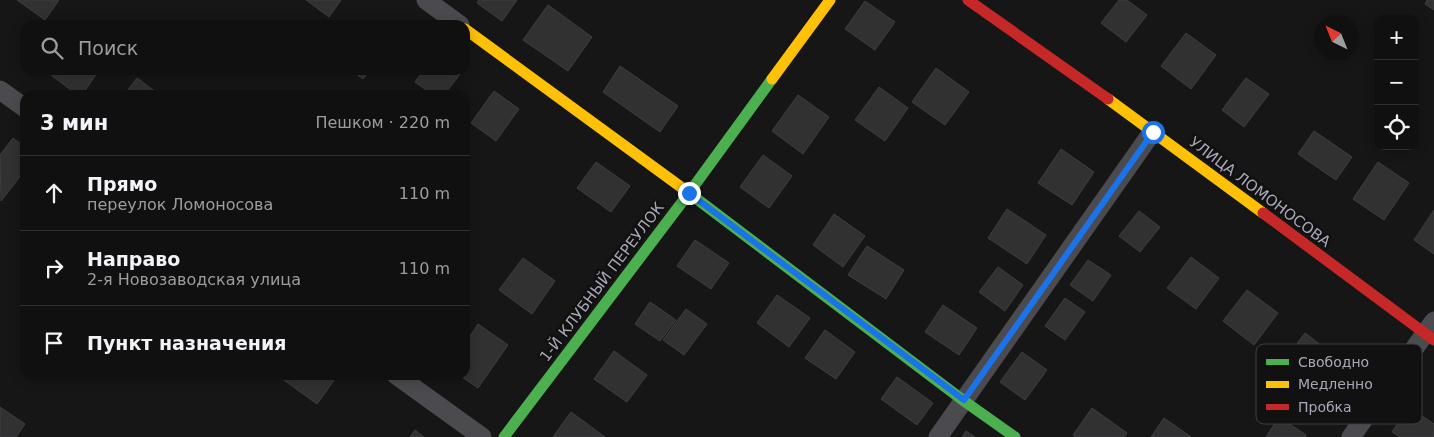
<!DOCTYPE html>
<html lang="ru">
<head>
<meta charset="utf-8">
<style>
	:root { --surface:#101010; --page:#1e1e1e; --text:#f1f3f6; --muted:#9c9d9f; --line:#303030 }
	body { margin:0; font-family:"DejaVu Sans",sans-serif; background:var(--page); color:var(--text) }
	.controls { position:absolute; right:15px; top:15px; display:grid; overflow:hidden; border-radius:10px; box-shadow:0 2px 12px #0003 }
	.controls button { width:45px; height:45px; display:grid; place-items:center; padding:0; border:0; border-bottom:1px solid var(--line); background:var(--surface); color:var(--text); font:25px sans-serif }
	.compass { position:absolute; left:1314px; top:15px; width:45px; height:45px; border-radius:50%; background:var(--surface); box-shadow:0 2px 12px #0003; rotate:317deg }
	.stop { position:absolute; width:15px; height:15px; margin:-11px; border:4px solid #1a73e8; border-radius:50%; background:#fff }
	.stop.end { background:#1a73e8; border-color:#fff; box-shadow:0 1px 5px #0008 }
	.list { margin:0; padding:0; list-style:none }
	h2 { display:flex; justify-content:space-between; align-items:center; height:65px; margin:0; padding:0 20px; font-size:21px }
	h2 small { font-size:16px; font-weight:400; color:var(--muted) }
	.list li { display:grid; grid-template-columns:32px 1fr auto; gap:15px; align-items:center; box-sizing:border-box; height:75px; padding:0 20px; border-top:1px solid var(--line) }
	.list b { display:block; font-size:19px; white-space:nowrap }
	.list p { margin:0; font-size:16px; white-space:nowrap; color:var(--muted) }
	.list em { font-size:16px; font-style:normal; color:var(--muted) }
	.icon { flex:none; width:28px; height:28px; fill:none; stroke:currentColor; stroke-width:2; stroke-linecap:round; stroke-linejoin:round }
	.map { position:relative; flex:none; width:1434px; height:437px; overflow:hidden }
	.search { position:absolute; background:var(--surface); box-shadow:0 2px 12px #0003; left:20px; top:20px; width:450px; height:55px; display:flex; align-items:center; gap:12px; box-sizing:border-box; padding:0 18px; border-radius:15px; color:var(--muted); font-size:19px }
	.panel { position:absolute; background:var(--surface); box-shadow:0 2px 12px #0003; left:20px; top:90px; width:450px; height:290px; border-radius:15px }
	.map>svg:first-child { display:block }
</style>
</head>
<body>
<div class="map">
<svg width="1434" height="437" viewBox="0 0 1434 437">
	<rect width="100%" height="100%" fill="#161616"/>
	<!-- building -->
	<path fill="#313132" stroke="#3f3f42" d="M17,0H59L45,20Z
		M306,0H341L329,17Z
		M479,0H517L502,21L477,3Z
		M1119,0H1127L1147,15L1126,42L1101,23Z
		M1427,0H1434V10L1425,4Z
		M865,1L895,22L875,50L845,29Z
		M548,5L592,37L568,71L523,40Z
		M1186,33L1216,55L1191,89L1161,66Z
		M620,66L678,106L660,132L603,92Z
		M936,68L969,92L945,125L912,102Z
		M56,70H99L82,95H78L52,76Z
		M351,70H370L363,79Z
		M424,70H463L444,95H433L415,82Z
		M137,78L160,95H124Z
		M1246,78L1269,94L1244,127L1222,110Z
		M879,87L908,108L885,141L855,120Z
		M494,91L519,109L496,141L471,123Z
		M798,95L829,117L803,154L772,131Z
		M1314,131L1352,157L1336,180L1298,154Z
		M13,138L25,147V170L1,201L0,155Z
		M1061,149L1094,172L1072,205L1038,183Z
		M763,155L792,176L769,208L740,187Z
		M596,162L630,186L611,212L577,188Z
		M1378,162L1409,183L1384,220L1353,199Z
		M1007,209L1046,235L1027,264L988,238Z
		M1434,210V254L1414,240Z
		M1139,211L1160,227L1140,252L1119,236Z
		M834,214L865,236L843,267L813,245Z
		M695,240L729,263L711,289L677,266Z
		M867,246L904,270L886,299L848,275Z
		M1191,257L1219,278L1196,309L1167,288Z
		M523,258L555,281L532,314L499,290Z
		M1088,260L1111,275L1093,301L1070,285Z
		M998,267L1023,285L1005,311L979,292Z
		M1247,290L1278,313L1254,345L1223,321Z
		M777,295L810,318L789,347L757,323Z
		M1065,298L1085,312L1065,340L1045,326Z
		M650,302L676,320L660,341L635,324Z
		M943,305L977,328L959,355L925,332Z
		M686,309L707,324L684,355L663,340Z
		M478,324L508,345L478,388L459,375H465V344Z
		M825,330L855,352L836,379L805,358Z
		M1305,333L1353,370L1332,398L1284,361Z
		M614,351L647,375L627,402L594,379Z
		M1022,352L1047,370L1025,400L1000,382Z
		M284,375H336L337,376L317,404L281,378Z
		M897,377L933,403L917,425L881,399Z
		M0,407L25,424L16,437H0Z
		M1409,407L1434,424V437H1400L1392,432Z
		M1092,408L1127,433L1124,437H1075L1073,435Z
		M571,412L605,437H553Z
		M1279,417L1306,435L1305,437H1266Z
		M1164,418L1191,437H1151Z
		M415,430L424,437H410Z
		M966,431L975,437H962Z"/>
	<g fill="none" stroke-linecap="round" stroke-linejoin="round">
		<!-- street -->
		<path stroke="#4b4b4f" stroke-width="19" d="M426,0L460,25
			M0,90L25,108
			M396,375L482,437
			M938,437L1153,131
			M1351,437L1434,321"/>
		<!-- fast -->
		<path stroke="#4caf50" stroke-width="11" d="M685,190L964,401L1015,437
			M504,437L689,193L772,79"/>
		<!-- slow -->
		<path stroke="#ffc107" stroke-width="11" d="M465,29L685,190
			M772,79L830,0
			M1108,99L1263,213"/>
		<!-- jam -->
		<path stroke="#c62828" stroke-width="11" d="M968,0L1108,99
			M1263,213L1434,340"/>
	</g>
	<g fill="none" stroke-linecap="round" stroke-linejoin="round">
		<!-- route -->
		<path stroke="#1a73e8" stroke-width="6" d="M689,193L964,400L1153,132"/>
	</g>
	<g text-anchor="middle" stroke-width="5" stroke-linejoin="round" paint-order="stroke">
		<!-- street labels -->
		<g font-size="15" fill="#a8a9b6" stroke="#111112">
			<text transform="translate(1260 192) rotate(37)" y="5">УЛИЦА ЛОМОНОСОВА</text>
			<text transform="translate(602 282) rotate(-53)" y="5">1-Й КЛУБНЫЙ ПЕРЕУЛОК</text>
		</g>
	</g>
	<!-- legend -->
	<rect x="1256" y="344" width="166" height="80" rx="8" fill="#111112" stroke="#3e3f43" stroke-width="1"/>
	<rect x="1266" y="359" width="23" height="6" fill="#4caf50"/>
	<rect x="1266" y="381" width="23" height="7" fill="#ffc107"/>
	<rect x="1266" y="404" width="23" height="6" fill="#c62828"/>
	<g font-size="14" fill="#a8a9b6">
		<text x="1298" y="367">Свободно</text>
		<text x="1298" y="389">Медленно</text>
		<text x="1298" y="412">Пробка</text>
	</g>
</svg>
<div class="controls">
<button>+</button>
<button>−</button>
<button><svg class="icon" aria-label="locate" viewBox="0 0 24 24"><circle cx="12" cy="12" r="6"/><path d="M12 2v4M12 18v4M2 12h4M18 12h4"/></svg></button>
</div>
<svg class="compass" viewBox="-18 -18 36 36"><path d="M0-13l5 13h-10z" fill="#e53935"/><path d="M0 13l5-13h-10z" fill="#9c9d9f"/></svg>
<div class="stop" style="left:1153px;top:132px"></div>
<div class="stop end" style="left:689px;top:193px"></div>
<div class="search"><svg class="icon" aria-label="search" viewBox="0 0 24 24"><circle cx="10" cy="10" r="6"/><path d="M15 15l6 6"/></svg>Поиск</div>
<section class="panel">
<h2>3 мин<small>Пешком · 220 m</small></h2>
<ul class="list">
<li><svg class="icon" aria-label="ahead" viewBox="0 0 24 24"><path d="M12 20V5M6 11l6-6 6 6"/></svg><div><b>Прямо</b><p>переулок Ломоносова</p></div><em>110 m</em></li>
<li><svg class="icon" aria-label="right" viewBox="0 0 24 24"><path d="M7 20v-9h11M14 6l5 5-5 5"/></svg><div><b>Направо</b><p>2-я Новозаводская улица</p></div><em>110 m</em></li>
<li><svg class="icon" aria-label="arrive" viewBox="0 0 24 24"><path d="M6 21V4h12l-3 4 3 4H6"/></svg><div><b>Пункт назначения</b></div></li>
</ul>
</section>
</div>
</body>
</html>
